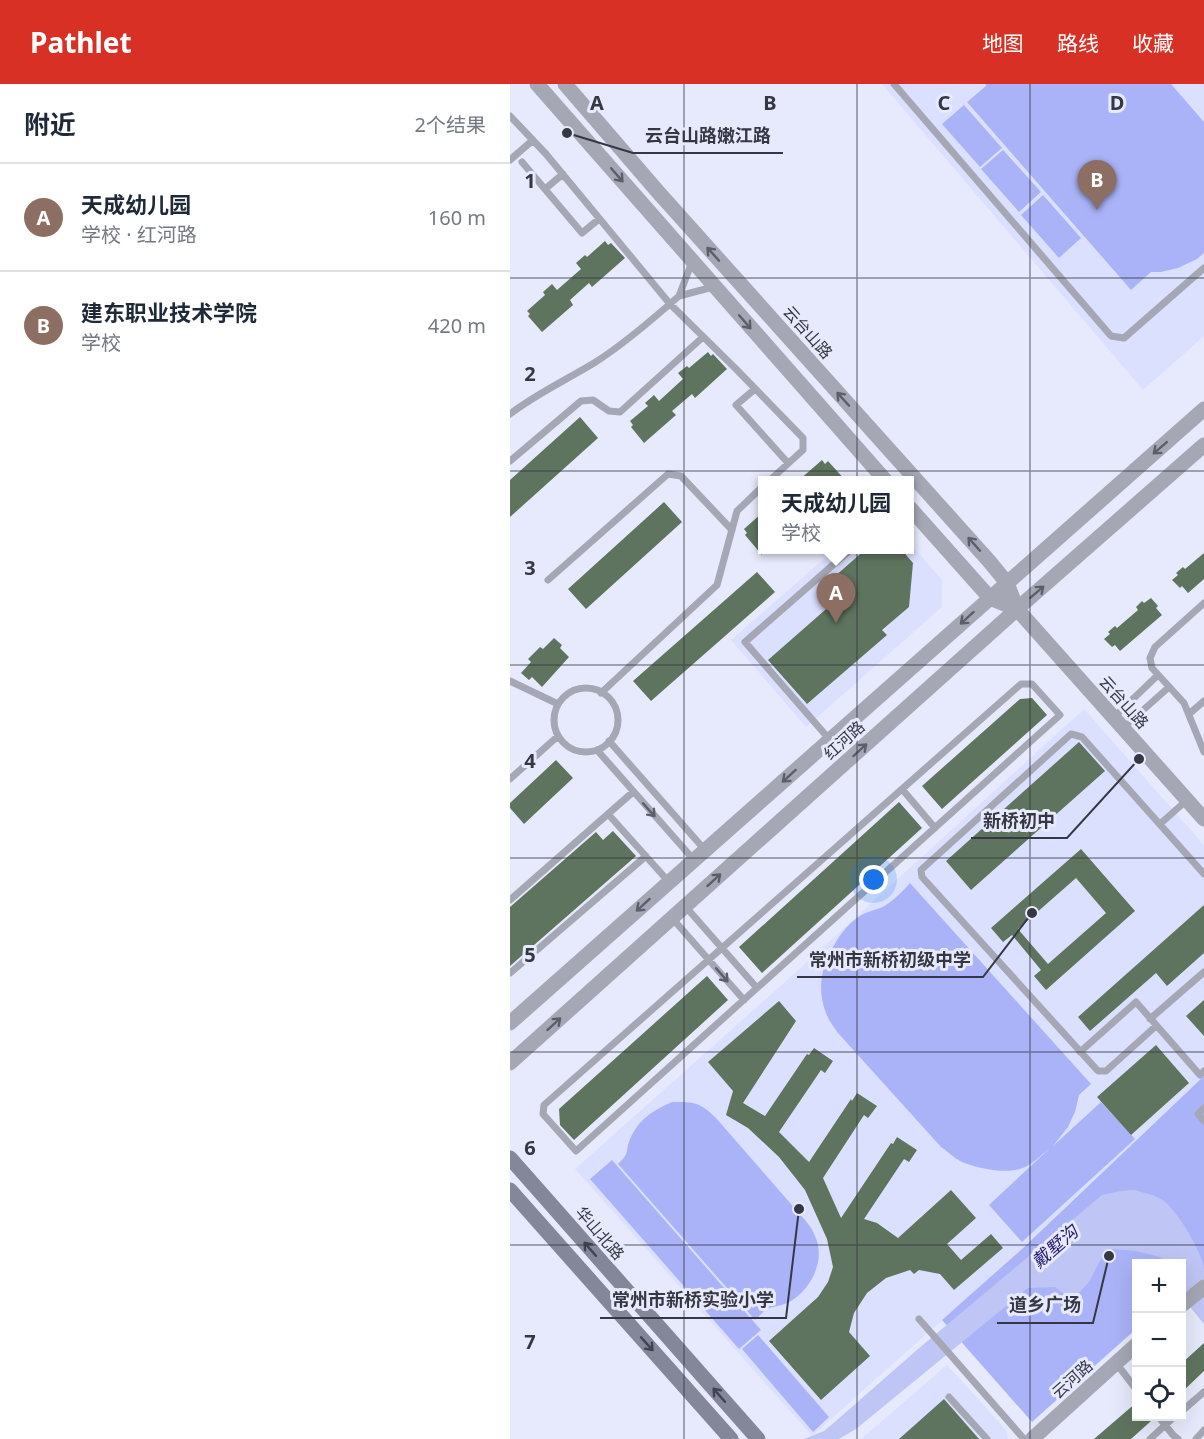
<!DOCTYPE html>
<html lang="zh">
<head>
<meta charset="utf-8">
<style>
	:root { --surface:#fff; --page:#f6f6f7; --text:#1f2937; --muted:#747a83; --line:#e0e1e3; --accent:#d93025 }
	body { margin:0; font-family:"Noto Sans","Noto Sans SC",sans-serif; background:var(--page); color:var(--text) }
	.controls { position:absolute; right:18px; bottom:18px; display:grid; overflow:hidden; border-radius:0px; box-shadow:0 6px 24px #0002 }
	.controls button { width:54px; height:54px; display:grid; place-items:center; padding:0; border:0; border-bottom:2px solid var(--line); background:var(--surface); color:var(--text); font:30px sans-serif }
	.you { position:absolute; left:364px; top:796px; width:21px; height:21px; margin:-15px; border:4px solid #fff; border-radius:50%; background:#1a73e8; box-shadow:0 0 0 9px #1a73e833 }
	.badge { display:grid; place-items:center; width:39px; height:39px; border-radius:50%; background:var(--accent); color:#fff; font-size:20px; font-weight:700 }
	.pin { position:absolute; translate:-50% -50px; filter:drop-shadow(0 2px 3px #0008) }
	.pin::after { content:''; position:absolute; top:32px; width:21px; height:18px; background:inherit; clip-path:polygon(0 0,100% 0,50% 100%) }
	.popup { position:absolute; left:248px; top:392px; width:156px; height:78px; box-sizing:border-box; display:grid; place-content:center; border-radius:0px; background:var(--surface); filter:drop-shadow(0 2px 4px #0005); font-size:20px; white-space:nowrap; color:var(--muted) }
	.popup b { font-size:22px; color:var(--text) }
	.popup::after { content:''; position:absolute; left:50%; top:100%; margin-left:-12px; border:12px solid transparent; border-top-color:var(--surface) }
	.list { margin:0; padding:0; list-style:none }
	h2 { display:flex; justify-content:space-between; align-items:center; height:78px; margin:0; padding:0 24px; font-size:26px }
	h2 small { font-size:20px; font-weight:400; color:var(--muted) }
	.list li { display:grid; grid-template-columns:39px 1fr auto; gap:18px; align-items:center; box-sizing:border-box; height:108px; padding:0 24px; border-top:2px solid var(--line) }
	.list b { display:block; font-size:22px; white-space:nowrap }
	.list p { margin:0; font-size:20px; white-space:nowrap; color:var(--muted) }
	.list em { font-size:20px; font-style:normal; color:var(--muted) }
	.icon { flex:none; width:33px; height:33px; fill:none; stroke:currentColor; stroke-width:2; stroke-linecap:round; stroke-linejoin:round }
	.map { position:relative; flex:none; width:694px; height:1355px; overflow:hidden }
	header { display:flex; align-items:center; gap:36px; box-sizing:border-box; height:84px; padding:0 30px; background:var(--accent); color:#fff }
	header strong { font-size:28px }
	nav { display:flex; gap:33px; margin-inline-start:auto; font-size:21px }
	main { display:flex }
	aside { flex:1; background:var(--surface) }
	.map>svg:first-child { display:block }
</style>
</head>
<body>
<header>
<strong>Pathlet</strong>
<nav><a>地图</a><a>路线</a><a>收藏</a></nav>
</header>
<main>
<aside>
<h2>附近<small>2个结果</small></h2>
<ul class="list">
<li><span class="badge" style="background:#8d6e63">A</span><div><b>天成幼儿园</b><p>学校 · 红河路</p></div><em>160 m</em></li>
<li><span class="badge" style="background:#8d6e63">B</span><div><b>建东职业技术学院</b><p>学校</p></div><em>420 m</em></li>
</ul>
</aside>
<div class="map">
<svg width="694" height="1355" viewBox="0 0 694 1355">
	<rect width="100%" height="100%" fill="#e7eafc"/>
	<!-- built -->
	<path fill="#dce0ff" d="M372,0H694V252L633,306Z
		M400,459L432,496V523L296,643L221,556L324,466H400Z
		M574,625L694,761V992L513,1164L302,1352L65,1085L276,897Z
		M437,1281L497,1347L498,1355H351Z"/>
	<!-- green -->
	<path fill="#abb3f8" d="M476,0H661L694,38V169L687,175L668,184L651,188H641L621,206L457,18L476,2Z
		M454,21L492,64L470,83L432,40Z
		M493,66L531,108L509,128L471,85Z
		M533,111L571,154L549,174L511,131Z
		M400,799L581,1000L569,1011L565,1028L558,1043L543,1062L591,1018L625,1055L512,1158L479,1121L540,1064C531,1071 521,1082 510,1085C493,1090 465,1084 450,1077C443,1073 437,1067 431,1063L328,949C324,943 318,936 316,929C307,906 311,883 323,863C329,852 337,841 347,834C355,827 369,826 376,821C385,815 393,807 400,799Z
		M694,992V1185L672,1180H626V1245L522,1338L432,1236L513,1164Z
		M162,1018C184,1018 190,1018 206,1034L295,1136C299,1141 303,1146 305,1152C316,1175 302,1204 281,1217C274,1221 267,1222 259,1224C254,1226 249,1232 245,1236L108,1080C120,1069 115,1068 120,1055C129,1035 142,1027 162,1018Z
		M102,1076L251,1246L229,1265L80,1095Z
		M248,1251L319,1333L303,1348L232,1265Z"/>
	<!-- water -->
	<path fill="#bfc5f5" d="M624,1106C635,1109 646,1111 654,1117C668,1128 692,1168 694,1185C694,1203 694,1222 694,1240L672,1213V1180L657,1179L650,1173L626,1167L603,1165L591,1175L579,1198L570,1208L562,1211L554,1210L545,1203L518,1204L346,1345L329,1355H294L314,1347L327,1336L408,1265L592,1111L611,1107Z"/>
	<!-- building -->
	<path fill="#5f745e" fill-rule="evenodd" d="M95,157L98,161L101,159L115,174L82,203L79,199L60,216L63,221L32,248L18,232L20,230L17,227L35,211L33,208L42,200L47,206L71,185L66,179L75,171L77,173Z
		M198,268L201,272L203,270L217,285L185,314L182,310L162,327L166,331L134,359L121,343L123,341L120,337L138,322L135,319L144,311L149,317L173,295L168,289L177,282L179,284Z
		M70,333L88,354L0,433V396Z
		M312,376L315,380L318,377L335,396H289Z
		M154,418L172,438L76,525L58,505Z
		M252,429V471L235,451L237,449L234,445Z
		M356,465H391L403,479L399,523L372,546L377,551L297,620L258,576L323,519L315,510L329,499L324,493Z
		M694,469V495L678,509L672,502L670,504L662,496L668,491L666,489L673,483L675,485Z
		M247,488L265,508L141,617L123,597Z
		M641,514L648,522L646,524L652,531L610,567L605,561L602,563L594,555L600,550L598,548L605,542L607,544L628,526L626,523L632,517L634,519Z
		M44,554L52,561L50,564L59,573L32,603L22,593L19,596L11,589L21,578L18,575L30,563L33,565Z
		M522,614L537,631L432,725L412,702L510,615Z
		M569,658L595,687L461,806L436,777Z
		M46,676L63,694L14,740L0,724V719Z
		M389,718L412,744L252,889L229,863Z
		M103,747L126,772L0,882V823L86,748L93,756Z
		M571,765L625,827L536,906L524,892L531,886L502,851L493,858L481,844ZM566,794L596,829L538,880L508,845Z
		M694,821V869L657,902L646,889L580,947L568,933Z
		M197,892L218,916L64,1056L50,1041L49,1025Z
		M694,916V952L676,932Z
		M269,917L286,937L233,1019L255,1032L297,970L299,971L304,964L323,977L315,989L311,986L269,1048L299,1078L341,1015L342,1017L347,1009L367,1022L358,1034L354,1031L313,1094L331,1134L381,1059L383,1060L387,1053L407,1066L399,1078L394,1075L354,1135L367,1139L388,1154L441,1106L466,1134L437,1160L451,1176L481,1150L493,1164L444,1206L430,1190L409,1186L404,1190L400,1186L376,1194L357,1209L344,1229L339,1248L360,1272L311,1316L259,1257L308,1213L318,1198L323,1183L317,1155L295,1106L269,1073L238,1044L216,1031L223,1007L198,978Z
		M646,961L679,999L621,1051L587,1013Z
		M694,1259V1287L672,1308V1279Z
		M434,1315L469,1355H389Z
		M627,1318V1332H637L641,1337L621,1355H584Z"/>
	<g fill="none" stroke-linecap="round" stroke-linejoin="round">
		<!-- service -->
		<path stroke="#a5a7b5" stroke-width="7" d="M384,0L601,252L614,254L694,184
			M0,32L36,70L160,220L227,286L293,354V366L260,396
			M0,76L23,56
			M12,78L72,149L89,135
			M35,105L53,90
			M182,178L169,212L203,203
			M245,305L226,321L278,379
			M0,330C26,310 56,296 84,279C113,261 143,235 169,212
			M0,377L71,317L83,316L99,327L110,328L193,253
			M38,496L158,390L171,392L222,446
			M694,519L645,563L640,574L642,584L674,619L694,668
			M0,597L48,620
			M511,600H522L550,631L66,1067L33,1030L34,1021Z
			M44 636a32 32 0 1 1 64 0a32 32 0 1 1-64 0Z
			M91,609L207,501L227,427L252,403
			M679,630L694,617
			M604,633L648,591
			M613,644L659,603
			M320,656L235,558L340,466
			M99,657L195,766
			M87,666L184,776
			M0,695L48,652
			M392,705L425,744
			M98,730L159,798
			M650,740L677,716
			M0,816L123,708
			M175,822L247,904
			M162,834L234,916
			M0,889L136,772
			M640,935L694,888
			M646,942L596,987H588L412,793L411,786L561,650L572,653L694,790
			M570,968L626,918L690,991L694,987
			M694,1024L688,1030L694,1037
			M409,1235L514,1355
			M606,1279L626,1305
			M439,1313L477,1355
			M672,1327L694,1308
			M648,1332L663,1351L668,1355
			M640,1355L665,1332
			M686,1355L694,1346"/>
		<!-- tertiary -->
		<path stroke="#a5a7b5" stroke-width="15" d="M27,0L375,396
			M55,0L149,109L479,477L497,499L507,525L694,735
			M400,424L480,514L507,525
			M0,939L694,325
			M0,979L507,525L694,361
			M672,1221L694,1203
			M522,1355L626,1261"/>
		<!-- secondary -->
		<path stroke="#84879a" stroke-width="15" d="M0,1074L248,1355
			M0,1106L221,1355"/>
	</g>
	<!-- one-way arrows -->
	<defs><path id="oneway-shaft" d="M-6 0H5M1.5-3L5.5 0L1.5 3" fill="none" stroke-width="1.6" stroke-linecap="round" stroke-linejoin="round" transform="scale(1.5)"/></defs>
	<g stroke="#5c5e6b">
		<use href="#oneway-shaft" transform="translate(107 91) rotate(49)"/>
		<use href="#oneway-shaft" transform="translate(203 170) rotate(-132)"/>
		<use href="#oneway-shaft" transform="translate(235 238) rotate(49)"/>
		<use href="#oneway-shaft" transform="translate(333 315) rotate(-132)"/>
		<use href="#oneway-shaft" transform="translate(650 364) rotate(139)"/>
		<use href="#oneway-shaft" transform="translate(464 460) rotate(-132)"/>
		<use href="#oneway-shaft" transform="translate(527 508) rotate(-41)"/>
		<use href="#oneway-shaft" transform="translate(457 534) rotate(138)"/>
		<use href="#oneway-shaft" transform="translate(350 666) rotate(-42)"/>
		<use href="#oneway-shaft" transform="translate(279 692) rotate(138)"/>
		<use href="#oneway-shaft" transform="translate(139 726) rotate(48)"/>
		<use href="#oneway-shaft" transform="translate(204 796) rotate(-42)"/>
		<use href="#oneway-shaft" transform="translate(133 821) rotate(138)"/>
		<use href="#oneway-shaft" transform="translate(212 891) rotate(49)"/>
		<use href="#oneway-shaft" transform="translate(44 940) rotate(-42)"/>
	</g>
	<g stroke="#414350">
		<use href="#oneway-shaft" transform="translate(80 1165) rotate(-131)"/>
		<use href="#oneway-shaft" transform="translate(137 1260) rotate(48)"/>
		<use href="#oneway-shaft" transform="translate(209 1311) rotate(-131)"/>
	</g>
	<!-- grid -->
	<path fill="none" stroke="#353743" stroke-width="1.5" stroke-opacity="0.55" d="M174,0V1355M347,0V1355M520,0V1355M0,194H694M0,387H694M0,581H694M0,774H694M0,968H694M0,1161H694"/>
	<g text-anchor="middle" stroke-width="6" stroke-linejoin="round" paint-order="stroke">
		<!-- street labels -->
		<g font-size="16" fill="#353743" stroke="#e7eafc">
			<text transform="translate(298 248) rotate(48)" y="6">云台山路</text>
			<text transform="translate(614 618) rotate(48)" y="6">云台山路</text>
			<text transform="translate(334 656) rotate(-42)" y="6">红河路</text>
			<text transform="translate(90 1149) rotate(49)" y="6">华山北路</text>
			<text transform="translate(562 1295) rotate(-42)" y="6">云河路</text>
		</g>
		<!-- water labels -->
		<g font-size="18" font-style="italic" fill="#251a72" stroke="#e7eafc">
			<text transform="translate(545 1163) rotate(-41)" y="6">戴墅沟</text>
		</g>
	</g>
	<g font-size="20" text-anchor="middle" font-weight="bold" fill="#353743" stroke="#e7eafc" stroke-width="6" stroke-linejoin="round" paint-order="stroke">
		<text x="87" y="26">A</text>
		<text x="260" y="26">B</text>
		<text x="434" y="26">C</text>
		<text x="607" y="26">D</text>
		<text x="20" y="104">1</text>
		<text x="20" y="297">2</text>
		<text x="20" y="491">3</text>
		<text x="20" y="684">4</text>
		<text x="20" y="878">5</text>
		<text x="20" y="1071">6</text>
		<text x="20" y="1265">7</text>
	</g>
	<!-- callouts -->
	<path fill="none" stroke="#353743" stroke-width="2" d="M57 49L123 69H273M629 675L557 754H461M522 829L473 893H287M289 1125L276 1234H90M599 1172L583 1239H487"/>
	<g fill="#353743" stroke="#e7eafc" stroke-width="2">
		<circle cx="57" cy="49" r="6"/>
		<circle cx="629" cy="675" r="6"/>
		<circle cx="522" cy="829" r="6"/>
		<circle cx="289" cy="1125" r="6"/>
		<circle cx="599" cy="1172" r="6"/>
	</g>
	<g font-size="18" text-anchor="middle" font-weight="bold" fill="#353743" stroke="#e7eafc" stroke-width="6" stroke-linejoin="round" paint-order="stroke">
		<text x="198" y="58">云台山路嫩江路</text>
		<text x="509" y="743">新桥初中</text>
		<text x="380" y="882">常州市新桥初级中学</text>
		<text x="183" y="1222">常州市新桥实验小学</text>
		<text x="535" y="1227">道乡广场</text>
	</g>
</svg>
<div class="controls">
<button>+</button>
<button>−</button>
<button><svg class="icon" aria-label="locate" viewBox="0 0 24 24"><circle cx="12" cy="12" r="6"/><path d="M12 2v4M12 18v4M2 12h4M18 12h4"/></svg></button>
</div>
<div class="you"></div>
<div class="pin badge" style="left:326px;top:539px;background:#8d6e63">A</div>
<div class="popup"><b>天成幼儿园</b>学校</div>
<div class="pin badge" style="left:587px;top:126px;background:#8d6e63">B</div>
</div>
</main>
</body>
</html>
